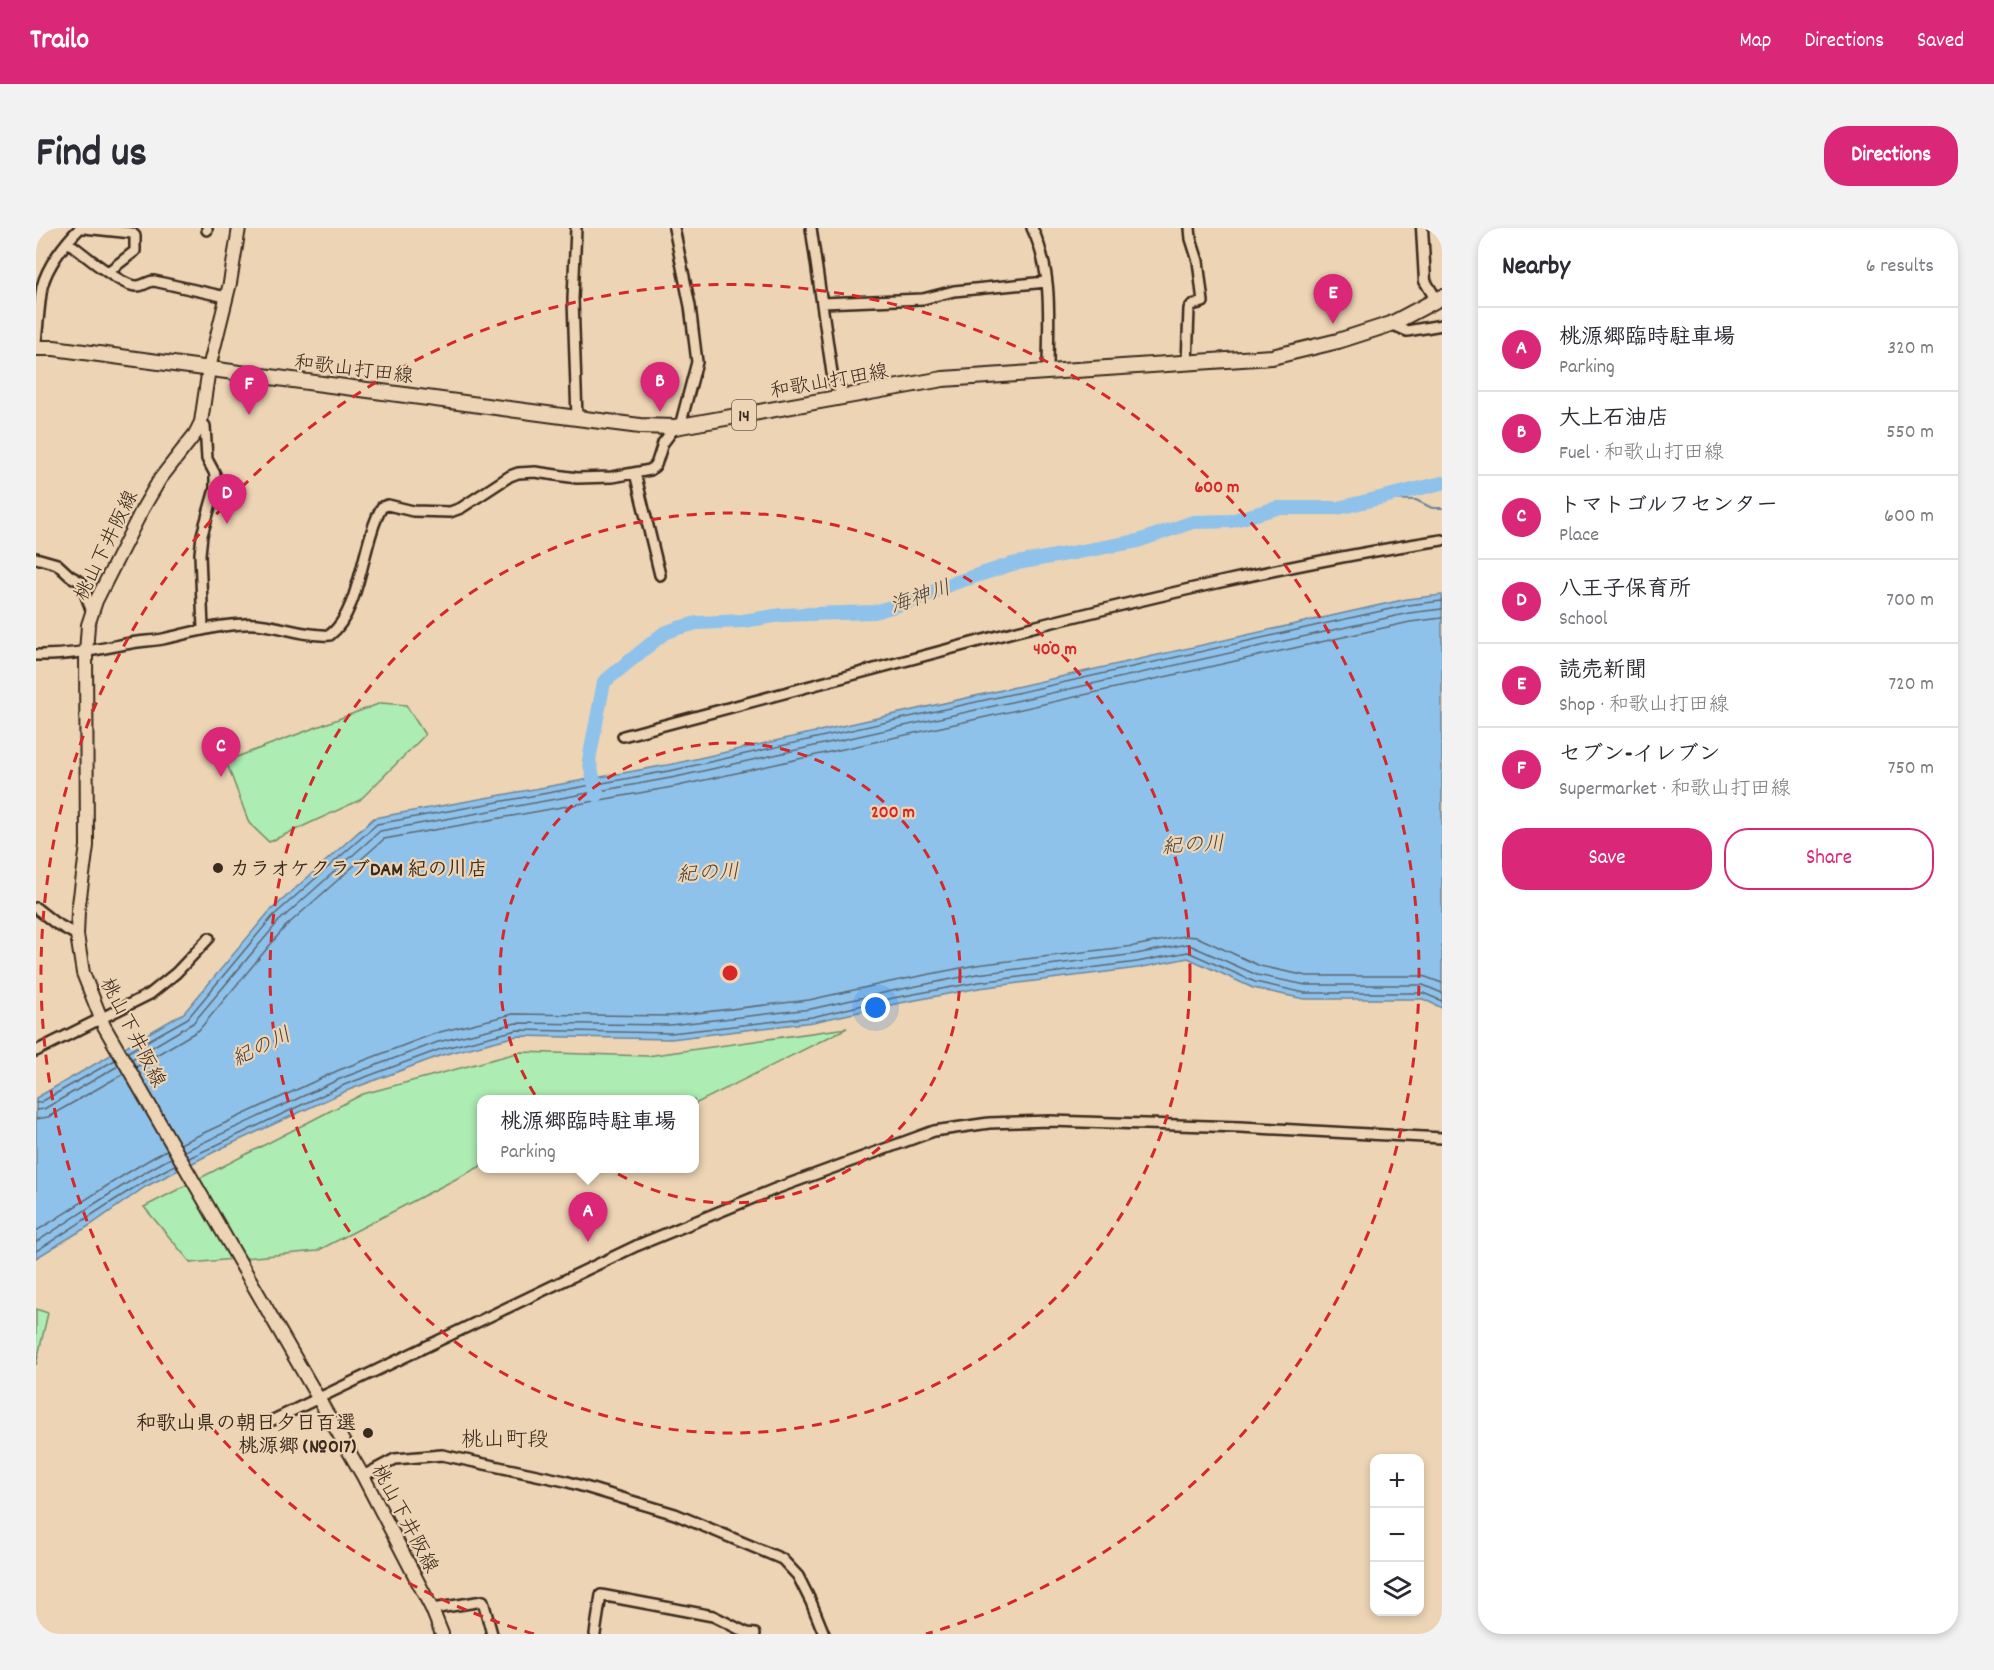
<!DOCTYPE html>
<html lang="en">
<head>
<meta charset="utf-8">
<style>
	:root { --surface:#fff; --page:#f2f2f3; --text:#2b2b33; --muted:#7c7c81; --line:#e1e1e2; --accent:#db2777 }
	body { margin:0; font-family:Dekko,"Klee One",sans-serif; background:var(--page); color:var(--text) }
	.controls { position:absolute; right:18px; bottom:18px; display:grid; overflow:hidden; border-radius:12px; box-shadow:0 3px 9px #0003 }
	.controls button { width:54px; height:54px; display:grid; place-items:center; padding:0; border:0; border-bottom:2px solid var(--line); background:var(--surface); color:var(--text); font:30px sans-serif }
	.you { position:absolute; left:840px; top:780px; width:21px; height:21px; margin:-15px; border:4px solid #fff; border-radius:50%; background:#1a73e8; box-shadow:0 0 0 9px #1a73e833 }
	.badge { display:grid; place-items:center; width:39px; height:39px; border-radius:50%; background:var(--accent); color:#fff; font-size:20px; font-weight:700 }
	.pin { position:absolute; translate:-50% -50px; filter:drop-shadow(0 2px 3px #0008) }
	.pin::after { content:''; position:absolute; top:32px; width:21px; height:18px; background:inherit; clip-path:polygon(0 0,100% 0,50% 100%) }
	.popup { position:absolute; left:441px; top:867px; width:222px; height:78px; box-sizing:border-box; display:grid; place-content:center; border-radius:12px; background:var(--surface); filter:drop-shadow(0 2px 4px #0005); font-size:20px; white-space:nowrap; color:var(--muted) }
	.popup b { font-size:22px; color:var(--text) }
	.popup::after { content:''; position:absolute; left:50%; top:100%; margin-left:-12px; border:12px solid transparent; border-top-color:var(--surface) }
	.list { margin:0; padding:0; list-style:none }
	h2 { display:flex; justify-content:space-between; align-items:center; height:78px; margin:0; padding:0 24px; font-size:26px }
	h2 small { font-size:20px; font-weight:400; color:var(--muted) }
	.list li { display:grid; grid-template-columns:39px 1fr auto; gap:18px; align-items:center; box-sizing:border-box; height:84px; padding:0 24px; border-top:2px solid var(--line) }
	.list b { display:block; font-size:22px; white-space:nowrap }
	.list p { margin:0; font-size:20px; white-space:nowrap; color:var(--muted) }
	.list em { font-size:20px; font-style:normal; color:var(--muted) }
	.actions { display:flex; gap:12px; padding:18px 24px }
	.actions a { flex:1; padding:14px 0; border:2px solid var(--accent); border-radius:24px; text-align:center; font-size:21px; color:var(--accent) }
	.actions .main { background:var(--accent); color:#fff }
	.icon { flex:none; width:33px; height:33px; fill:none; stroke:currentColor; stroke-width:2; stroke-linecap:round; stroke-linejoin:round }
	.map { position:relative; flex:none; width:1406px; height:1406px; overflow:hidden; border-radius:24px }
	header { display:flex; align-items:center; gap:36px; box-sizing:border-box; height:84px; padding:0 30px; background:var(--accent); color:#fff }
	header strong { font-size:28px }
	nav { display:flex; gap:33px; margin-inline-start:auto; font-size:21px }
	.intro { display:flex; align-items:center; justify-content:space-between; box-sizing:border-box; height:144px; padding:0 36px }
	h1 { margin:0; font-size:42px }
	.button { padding:15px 27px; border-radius:24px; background:var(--accent); color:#fff; font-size:21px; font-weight:700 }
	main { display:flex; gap:36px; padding:0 36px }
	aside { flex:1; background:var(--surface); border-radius:24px; box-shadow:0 3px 9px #0003 }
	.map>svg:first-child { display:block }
</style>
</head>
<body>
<header>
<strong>Trailo</strong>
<nav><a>Map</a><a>Directions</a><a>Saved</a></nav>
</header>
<div class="intro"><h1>Find us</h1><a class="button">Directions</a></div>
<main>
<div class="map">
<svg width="1406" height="1406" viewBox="0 0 1406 1406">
	<rect width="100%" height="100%" fill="#ecd4b4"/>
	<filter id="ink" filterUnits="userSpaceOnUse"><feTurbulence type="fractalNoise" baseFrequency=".0167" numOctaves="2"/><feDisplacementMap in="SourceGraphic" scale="12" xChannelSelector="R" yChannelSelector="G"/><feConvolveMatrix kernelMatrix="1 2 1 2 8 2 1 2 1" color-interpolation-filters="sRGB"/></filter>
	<g filter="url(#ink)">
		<!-- green -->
		<path fill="#adecb3" stroke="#748b68" stroke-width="1.5" d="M345,475L370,477L389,507L324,572L233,614L213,595L190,533Z
			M811,800L659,876L658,872H446L445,938L281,1023L155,1035L108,979L327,866L485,824L611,828Z
			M0,1081L12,1085L0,1137Z"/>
		<!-- water -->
		<path fill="#8ec2eb" stroke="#6d8599" stroke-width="1.5" d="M1406,367V780L1387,771H1268L1217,760L1152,730L1102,740L943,760L859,776L777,794L635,811L481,808L406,827L310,863L188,919L109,959L56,996L0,1030V870L148,785L233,684L338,590L637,536L1371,371Z"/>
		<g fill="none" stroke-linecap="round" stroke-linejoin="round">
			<!-- shore -->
			<path stroke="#5c6770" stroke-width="1.5" d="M92,824L152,790L237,688L341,596L638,542L1372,377L1406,373
				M96,831L157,795L243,693L344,603L640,549L1373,385L1406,381
				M100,839L163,802L249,699L348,611L642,558L1374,394L1406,390
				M0,875L5,874L79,832
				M0,882L8,881L82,838
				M0,891L12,889L87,846
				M144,916L303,842L400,805L477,786L634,788L773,772L854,754L940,737L1098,718L1148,708L1161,709L1224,738L1271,748H1387L1406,755
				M149,923L306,850L402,814L480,795L634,797L775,781L856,763L941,746L1100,726L1151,716L1221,747L1270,757H1387L1406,765
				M153,930L308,857L405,821L481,802L635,805L776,789L857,770L943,754L1101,734L1152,724L1219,754L1269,765H1387L1406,773
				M0,1003C44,977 85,946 131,922
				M0,1014C45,986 88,954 135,930
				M0,1023C47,994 91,961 139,937"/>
			<!-- stream -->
			<path stroke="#6d8599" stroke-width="2" d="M1342,271L1380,272L1396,280H1406"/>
			<!-- river -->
			<path stroke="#8ec2eb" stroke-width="14" d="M561,567L553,532L568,454L628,405L642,400L661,395L707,393L745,387L838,384L876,373L915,356L976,336L1102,313L1157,294L1195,293L1241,280H1302L1406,255"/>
			<!-- minor casing -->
			<g stroke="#3b2a1e" stroke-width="14">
				<path id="minor" d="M48,0L96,5L99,8V23L72,44
					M171,0V2
					M540,0L537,71L541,190
					M638,0L654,78L661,134L644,198
					M775,0L797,152L809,168
					M996,0C1018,46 1012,94 1012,143
					M32,14C45,24 85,58 100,58C107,59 111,53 118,53L190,69
					M786,75L887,71L918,63L1010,54
					M1355,96L1371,103L1406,97
					M0,114C2,96 3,77 6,59C11,38 29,15 44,0
					M1151,135L1153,81L1156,77L1167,74L1162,33L1155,11L1154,0
					M165,194L169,198L171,231L179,246V261L166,307L164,326L167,401
					M599,245L624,347
					M0,330L21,336L34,348L45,354L56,384
					M0,427C33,428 63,421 95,415C106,413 117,413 127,411C154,405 180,397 208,396C238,394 265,409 294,407C325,383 326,313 346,279L352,277L377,283L414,284L425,280L474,248L482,245L499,244L541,250L576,249L614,242L620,237L627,215L639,199
					M587,508C717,473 847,438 977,404C1119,368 1261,334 1406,312
					M0,680L19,695L41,707
					M0,823L114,766L140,745L173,710
					M237,1192L600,1018L739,961L898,903L953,895L1014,893L1204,899L1406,910
					M327,1248L359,1231L406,1227L529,1253L639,1286L746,1331L762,1348L775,1374L788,1406
					M396,1381L447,1373L456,1406
					M559,1406L565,1367L677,1388L711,1405L719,1406"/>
			</g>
			<!-- tertiary casing -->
			<g stroke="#3b2a1e" stroke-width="15">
				<path id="tertiary" d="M1386,0L1389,53L1401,73"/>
			</g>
			<!-- secondary casing -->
			<g stroke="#3b2a1e" stroke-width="16">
				<path id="secondary" d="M203,0L194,55L173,140L165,194L159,206L124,251L106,282L60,373L52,397L50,425L51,618L42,683L41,707L47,745L68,798L327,1248L396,1381L406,1406"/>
			</g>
			<!-- primary casing -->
			<g stroke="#3b2a1e" stroke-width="18">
				<path id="primary" d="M0,120H18L541,190L604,198L639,199L907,151L1236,129L1302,113L1355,96L1406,69"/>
			</g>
			<!-- minor -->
			<use href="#minor" stroke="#ecd4b4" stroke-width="9"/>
			<!-- tertiary -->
			<use href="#tertiary" stroke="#ecd4b4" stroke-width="10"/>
			<!-- secondary -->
			<use href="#secondary" stroke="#ecd4b4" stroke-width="12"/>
			<!-- primary -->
			<use href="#primary" stroke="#ecd4b4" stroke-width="14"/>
		</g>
	</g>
	<!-- distance rings -->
	<g fill="none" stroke="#d62828" stroke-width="3" stroke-dasharray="10 8">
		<circle cx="694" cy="745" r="230"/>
		<circle cx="694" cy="745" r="460"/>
		<path d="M498 1406A689 689 0 1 1 890 1406"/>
	</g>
	<!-- markers -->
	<g fill="#3b2a1e" stroke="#ecd4b4" stroke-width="2">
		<circle cx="182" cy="640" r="6"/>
		<circle cx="332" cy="1205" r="6"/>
	</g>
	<g text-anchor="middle" stroke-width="4.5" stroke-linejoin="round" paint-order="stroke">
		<!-- shield labels -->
		<rect fill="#ecd4b4" stroke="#705d4b" stroke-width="1.5" x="696" y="172" width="24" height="30" rx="4.5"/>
		<g font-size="18" font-weight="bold" fill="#3b2a1e">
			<text x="708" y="193">14</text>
		</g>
		<!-- street labels -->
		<g font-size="20" fill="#3b2a1e" stroke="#ecd4b4">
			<text transform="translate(318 140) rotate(7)" y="7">和歌山打田線</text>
			<text transform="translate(793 152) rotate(-10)" y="7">和歌山打田線</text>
			<text transform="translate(69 317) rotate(-64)" y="7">桃山下井阪線</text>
			<text transform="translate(98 804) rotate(63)" y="7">桃山下井阪線</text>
			<text transform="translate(370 1290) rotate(62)" y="7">桃山下井阪線</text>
		</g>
		<!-- poi labels -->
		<g font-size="20" font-weight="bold" fill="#3b2a1e" stroke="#ecd4b4" text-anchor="start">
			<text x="194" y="647">カラオケクラブDAM 紀の川店</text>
			<text x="320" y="1201" text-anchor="end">和歌山県の朝日夕日百選<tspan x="320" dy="23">桃源郷 (№017)</tspan></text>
		</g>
		<!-- water labels -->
		<g font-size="21" font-style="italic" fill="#47413d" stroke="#ecd4b4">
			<text transform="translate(884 368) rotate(-19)" y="7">海神川</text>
			<text transform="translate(1157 616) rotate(-3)" y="7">紀の川</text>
			<text transform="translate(672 644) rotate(-3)" y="7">紀の川</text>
			<text transform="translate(225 818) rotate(-26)" y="7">紀の川</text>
		</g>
		<!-- quarter labels -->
		<g font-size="22" fill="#3b2a1e" stroke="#ecd4b4">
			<text x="469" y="1218">桃山町段</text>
		</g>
	</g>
	<circle cx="694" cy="745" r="9" fill="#d62828" stroke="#ecd4b4" stroke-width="3"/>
	<g font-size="18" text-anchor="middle" font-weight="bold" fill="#d62828" stroke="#ecd4b4" stroke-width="4.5" stroke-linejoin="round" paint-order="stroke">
		<text x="1181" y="264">600 m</text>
		<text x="1019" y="426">400 m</text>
		<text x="857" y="589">200 m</text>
	</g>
</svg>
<div class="controls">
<button>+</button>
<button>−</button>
<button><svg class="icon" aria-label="layers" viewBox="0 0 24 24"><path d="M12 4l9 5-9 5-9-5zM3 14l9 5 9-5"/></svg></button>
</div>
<div class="you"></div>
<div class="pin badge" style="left:552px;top:1014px">A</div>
<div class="popup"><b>桃源郷臨時駐車場</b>Parking</div>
<div class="pin badge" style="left:624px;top:184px">B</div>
<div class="pin badge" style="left:185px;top:549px">C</div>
<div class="pin badge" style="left:191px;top:296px">D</div>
<div class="pin badge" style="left:1297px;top:96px">E</div>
<div class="pin badge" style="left:213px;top:187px">F</div>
</div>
<aside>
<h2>Nearby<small>6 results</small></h2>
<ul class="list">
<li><span class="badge">A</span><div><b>桃源郷臨時駐車場</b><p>Parking</p></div><em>320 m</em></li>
<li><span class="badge">B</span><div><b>大上石油店</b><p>Fuel · 和歌山打田線</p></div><em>550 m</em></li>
<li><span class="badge">C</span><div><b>トマトゴルフセンター</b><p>Place</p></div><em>600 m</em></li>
<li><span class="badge">D</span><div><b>八王子保育所</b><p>School</p></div><em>700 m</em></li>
<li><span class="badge">E</span><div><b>読売新聞</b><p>Shop · 和歌山打田線</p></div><em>720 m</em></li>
<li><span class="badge">F</span><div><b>セブン-イレブン</b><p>Supermarket · 和歌山打田線</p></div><em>750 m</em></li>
</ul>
<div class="actions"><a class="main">Save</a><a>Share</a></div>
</aside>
</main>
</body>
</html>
